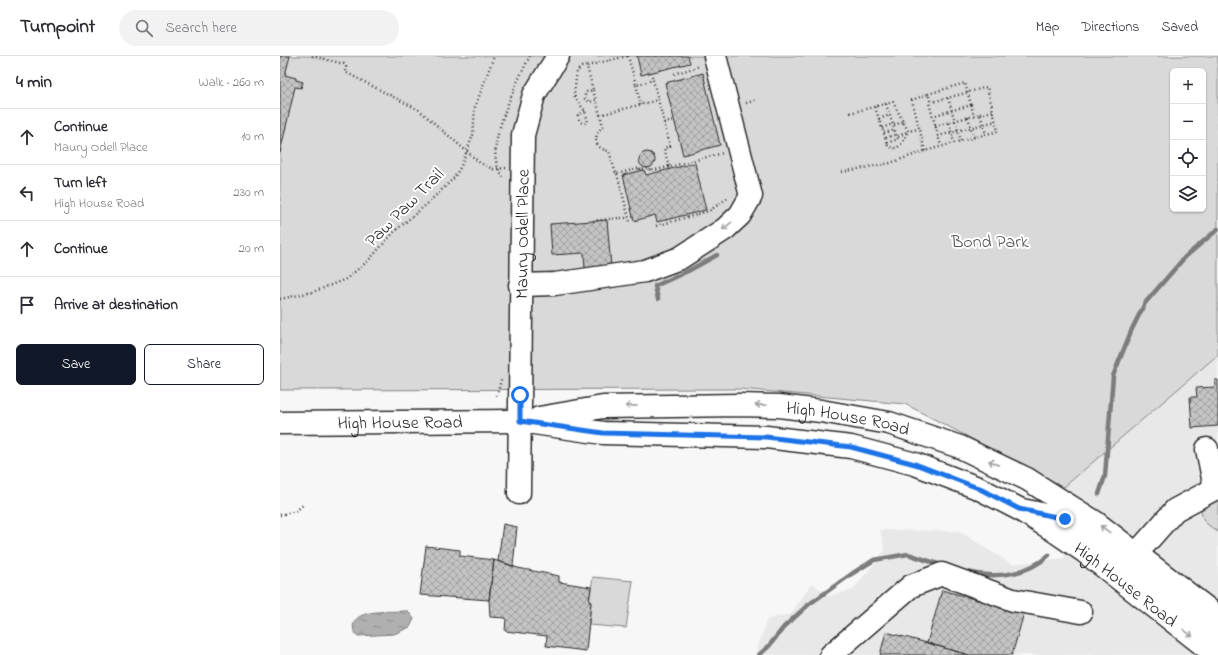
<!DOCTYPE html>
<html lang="en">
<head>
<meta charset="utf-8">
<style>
	:root { --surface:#fff; --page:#f2f2f3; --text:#2b2b33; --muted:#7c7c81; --line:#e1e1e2; --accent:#111827 }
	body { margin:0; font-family:"Indie Flower",sans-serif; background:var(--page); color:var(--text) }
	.controls { position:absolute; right:12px; top:12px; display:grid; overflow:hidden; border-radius:6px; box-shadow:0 1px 3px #0004 }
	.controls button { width:36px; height:36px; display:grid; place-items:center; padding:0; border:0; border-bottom:1px solid var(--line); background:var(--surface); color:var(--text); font:20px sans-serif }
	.stop { position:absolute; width:12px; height:12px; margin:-9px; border:3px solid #1a73e8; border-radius:50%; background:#fff }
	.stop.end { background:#1a73e8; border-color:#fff; box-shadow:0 1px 4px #0008 }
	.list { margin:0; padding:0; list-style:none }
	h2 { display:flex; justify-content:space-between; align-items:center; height:52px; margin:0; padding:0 16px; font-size:17px }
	h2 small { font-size:13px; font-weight:400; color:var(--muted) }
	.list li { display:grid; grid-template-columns:26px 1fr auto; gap:12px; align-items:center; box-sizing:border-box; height:56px; padding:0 16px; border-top:1px solid var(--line) }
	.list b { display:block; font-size:15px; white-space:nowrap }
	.list p { margin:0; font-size:13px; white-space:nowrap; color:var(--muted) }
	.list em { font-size:13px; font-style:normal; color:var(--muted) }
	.actions { display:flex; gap:8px; padding:12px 16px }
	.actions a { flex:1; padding:9px 0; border:1px solid var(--accent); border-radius:6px; text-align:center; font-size:14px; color:var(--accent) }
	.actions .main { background:var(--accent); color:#fff }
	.icon { flex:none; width:22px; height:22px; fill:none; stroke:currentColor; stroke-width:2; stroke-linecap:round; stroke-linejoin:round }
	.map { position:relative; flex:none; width:938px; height:599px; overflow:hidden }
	header { display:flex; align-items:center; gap:24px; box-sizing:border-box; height:56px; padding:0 20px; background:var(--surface); border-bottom:1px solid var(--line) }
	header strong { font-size:19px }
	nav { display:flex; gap:22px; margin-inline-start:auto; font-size:14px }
	.search { width:280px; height:36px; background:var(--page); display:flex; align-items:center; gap:10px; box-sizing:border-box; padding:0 14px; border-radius:22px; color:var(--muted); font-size:15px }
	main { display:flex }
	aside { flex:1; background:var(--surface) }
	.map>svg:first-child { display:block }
</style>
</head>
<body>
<header>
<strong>Turnpoint</strong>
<div class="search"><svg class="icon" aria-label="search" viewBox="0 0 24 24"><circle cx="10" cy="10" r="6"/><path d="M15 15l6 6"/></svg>Search here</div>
<nav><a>Map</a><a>Directions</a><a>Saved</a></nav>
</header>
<main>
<aside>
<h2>4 min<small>Walk · 260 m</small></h2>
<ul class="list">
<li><svg class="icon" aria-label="ahead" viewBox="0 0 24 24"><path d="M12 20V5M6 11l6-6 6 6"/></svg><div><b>Continue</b><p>Maury Odell Place</p></div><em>10 m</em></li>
<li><svg class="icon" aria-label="left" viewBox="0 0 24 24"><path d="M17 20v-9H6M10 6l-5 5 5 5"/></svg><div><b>Turn left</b><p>High House Road</p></div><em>230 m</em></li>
<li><svg class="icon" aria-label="ahead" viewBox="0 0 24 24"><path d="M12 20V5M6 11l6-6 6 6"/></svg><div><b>Continue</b></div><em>20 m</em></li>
<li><svg class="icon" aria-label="arrive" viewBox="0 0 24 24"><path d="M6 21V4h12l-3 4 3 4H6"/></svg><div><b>Arrive at destination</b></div></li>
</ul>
<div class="actions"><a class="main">Save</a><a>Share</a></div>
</aside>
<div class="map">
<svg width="938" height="599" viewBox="0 0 938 599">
	<defs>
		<pattern id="water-ripples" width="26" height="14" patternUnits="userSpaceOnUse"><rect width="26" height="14" fill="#b0b0b0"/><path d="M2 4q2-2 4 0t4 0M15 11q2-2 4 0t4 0" fill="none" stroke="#8f8f8f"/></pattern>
		<pattern id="building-cross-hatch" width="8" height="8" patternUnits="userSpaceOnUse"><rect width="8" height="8" fill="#c4c4c4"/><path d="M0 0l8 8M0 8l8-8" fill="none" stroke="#9f9f9f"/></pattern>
	</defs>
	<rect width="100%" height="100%" fill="#f7f7f7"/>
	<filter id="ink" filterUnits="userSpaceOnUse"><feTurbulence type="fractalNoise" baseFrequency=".025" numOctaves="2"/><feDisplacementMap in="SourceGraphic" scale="8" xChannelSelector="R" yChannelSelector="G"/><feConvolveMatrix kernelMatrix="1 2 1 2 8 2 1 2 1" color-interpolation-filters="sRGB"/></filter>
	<g filter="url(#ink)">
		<!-- built -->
		<path fill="#e8e8e8" d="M938,300V599H475L487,563L511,558L532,527L549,540L573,534L605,494L600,474L679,475L731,508L784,502V431L934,302Z"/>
		<!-- green -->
		<path fill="#d9d9d9" stroke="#828282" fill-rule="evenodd" d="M0,0H938V300L934,302L784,431L625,348L460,333L0,334ZM893,15H923V153H893Z
			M938,440V476C927,468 922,467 921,452Z
			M313,521L353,525L346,572L309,569L311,546H309Z"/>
		<!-- water -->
		<path fill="url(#water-ripples)" stroke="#7b7b7b" d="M123,555H128L134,563L130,571L114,578L78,580C74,577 72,572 74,567C79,553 110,556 123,555Z"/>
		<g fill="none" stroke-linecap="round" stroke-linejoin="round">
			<!-- stream -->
			<path stroke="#7b7b7b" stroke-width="4.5" d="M378,243L375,230L408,215L437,199
				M819,438L825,420L833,320L852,273L865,247L905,201L938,173
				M687,516C714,523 748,519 769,499
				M479,599L489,590L504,571L528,549L573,517L594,504L628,498L664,510"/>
		</g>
		<!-- building -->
		<path fill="url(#building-cross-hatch)" stroke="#2b2b2b" d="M0,0H10L5,19L16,22V24L23,26L21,32L15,31L0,97Z
			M357,0H408L410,7L361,19Z
			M423,17L440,89L403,99L385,27Z
			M359 104a8 8 0 1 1 16 0a8 8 0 1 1-16 0Z
			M415,107L426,154L377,166L375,159L354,165L343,119L364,114L366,119Z
			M327,164L331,211L305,213L304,197L272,199L270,168Z
			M935,324H938V370L912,372L910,341H917L916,332L935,331Z
			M223,468L237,471L233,510L218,505Z
			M146,490L180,494V500L214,504L209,544L140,539Z
			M214,504L238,512L279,520V526L311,531L309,546H311L306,595L266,590L267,580L225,575L226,562L210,561L209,544Z
			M662,534L744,557L732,599H689L647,587Z
			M606,576L647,587L689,599H600Z"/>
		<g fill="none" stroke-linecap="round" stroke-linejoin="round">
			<!-- minor casing -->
			<g stroke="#2b2b2b" stroke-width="25">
				<g id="minor">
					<path d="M240,229L275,228L365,215L400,202L445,173L460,159L471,140L435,0"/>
					<path d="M927,393L935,432"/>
					<path id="s1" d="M239,437L243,79L254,39L278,0"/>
					<path d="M742,454L785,463L842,503L857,497L895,454L938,431"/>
					<path d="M834,518L860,516L938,577"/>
					<path d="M551,599L631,530L662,518L733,544L801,556"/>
				</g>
			</g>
			<!-- major casing -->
			<g stroke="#2b2b2b" stroke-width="25">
				<g id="major">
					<path id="s2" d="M259,362L323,351L459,349L499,350L541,355L609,367L680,391L747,423L815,466L938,561"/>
					<path id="s3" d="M0,367L240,365L323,377L486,381L571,391L635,408L698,432L739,453L770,472L805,496L936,599"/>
				</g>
			</g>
			<!-- path -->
			<path stroke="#2b2b2b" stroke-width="2.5" stroke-dasharray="1 3" stroke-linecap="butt" d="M32,0L64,8L66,11L65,16L139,54L200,107L213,113L226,112
				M347,0L307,10L313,34L306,36L304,42L306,44L310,46L316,44L323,70C313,80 313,92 329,95L336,118L360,112V114L369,112L370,115L389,111
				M348,0L356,29L373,24
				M371,16L390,90L384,92L389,111L443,97
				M394,18L420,10
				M356,29L361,49
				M313,34L316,44
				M648,38L685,27L691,49
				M668,42L681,85
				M466,47L477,44
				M606,48L617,81L627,76
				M595,51L608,90L612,92H617L623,86L628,75
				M305,55L298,59C299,65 301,69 308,66L305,55L295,42L294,38L297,15L302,11L307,10
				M570,57L613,46L628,75L639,73
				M700,58L713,55
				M320,59L378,44
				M652,60L691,49L694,60
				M688,61L694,81
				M599,63L610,59
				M384,67L394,65
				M669,67L674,87
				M614,69L623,66
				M655,70L700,58L706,78
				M602,72L613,68
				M604,77L615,74
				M658,80L716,65
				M606,82L617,78
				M607,87L618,83L617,81
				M645,95L632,44L648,38L651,47
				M562,116L610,107L645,95L718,75L707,31L649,47L661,90
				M337,118L350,166
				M223,121C220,116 217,111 216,104C211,79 238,23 250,0
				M313,165L338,162H349
				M376,170L429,155L449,141
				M0,243L33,236L66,223L88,205L115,175L147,148L174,122L181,110L193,79L195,51L214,0
				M217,340L221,324
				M0,459L16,455L24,448"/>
			<!-- minor -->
			<use href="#minor" stroke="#fff" stroke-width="22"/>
			<!-- major -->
			<use href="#major" stroke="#fff" stroke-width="22"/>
		</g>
		<!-- one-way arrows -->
		<defs><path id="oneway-shaft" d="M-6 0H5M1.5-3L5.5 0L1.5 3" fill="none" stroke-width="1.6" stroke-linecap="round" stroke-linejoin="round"/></defs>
		<g stroke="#a0a0a0">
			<use href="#oneway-shaft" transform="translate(447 170) rotate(141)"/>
			<use href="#oneway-shaft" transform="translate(481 349) rotate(-178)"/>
			<use href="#oneway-shaft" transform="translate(351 350) rotate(179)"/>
			<use href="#oneway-shaft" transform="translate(714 407) rotate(-155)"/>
			<use href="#oneway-shaft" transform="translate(825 473) rotate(-143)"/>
			<use href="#oneway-shaft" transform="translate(908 577) rotate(38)"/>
		</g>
	</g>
	<g fill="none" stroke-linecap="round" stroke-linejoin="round" filter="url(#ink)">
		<!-- route -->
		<path stroke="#1a73e8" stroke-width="5" d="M240,339V365L323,377L486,381L571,391L635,408L698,432L739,453L785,463"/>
	</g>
	<g text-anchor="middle" stroke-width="4" stroke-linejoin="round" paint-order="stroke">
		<!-- street labels -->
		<g font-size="18" fill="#2b2b2b" stroke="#fff">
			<text transform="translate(124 151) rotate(-45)" y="6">Paw Paw Trail</text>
			<text dy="6" stroke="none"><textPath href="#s1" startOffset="259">Maury Odell Place</textPath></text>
			<text dy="6" stroke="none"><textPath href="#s2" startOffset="311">High House Road</textPath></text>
			<text dy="6" stroke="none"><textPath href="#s3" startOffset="120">High House Road</textPath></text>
			<text dy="6" stroke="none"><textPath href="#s3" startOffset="883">High House Road</textPath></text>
		</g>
		<!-- park labels -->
		<g font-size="18" fill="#565656" stroke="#fff">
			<text x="710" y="191">Bond Park</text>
		</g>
	</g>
</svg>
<div class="controls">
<button>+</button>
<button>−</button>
<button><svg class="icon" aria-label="locate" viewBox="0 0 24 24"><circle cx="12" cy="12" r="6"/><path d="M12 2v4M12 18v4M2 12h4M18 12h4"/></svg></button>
<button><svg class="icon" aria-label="layers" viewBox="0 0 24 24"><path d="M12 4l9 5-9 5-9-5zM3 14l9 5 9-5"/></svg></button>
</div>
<div class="stop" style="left:240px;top:339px"></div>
<div class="stop end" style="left:785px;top:463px"></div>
</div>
</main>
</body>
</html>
